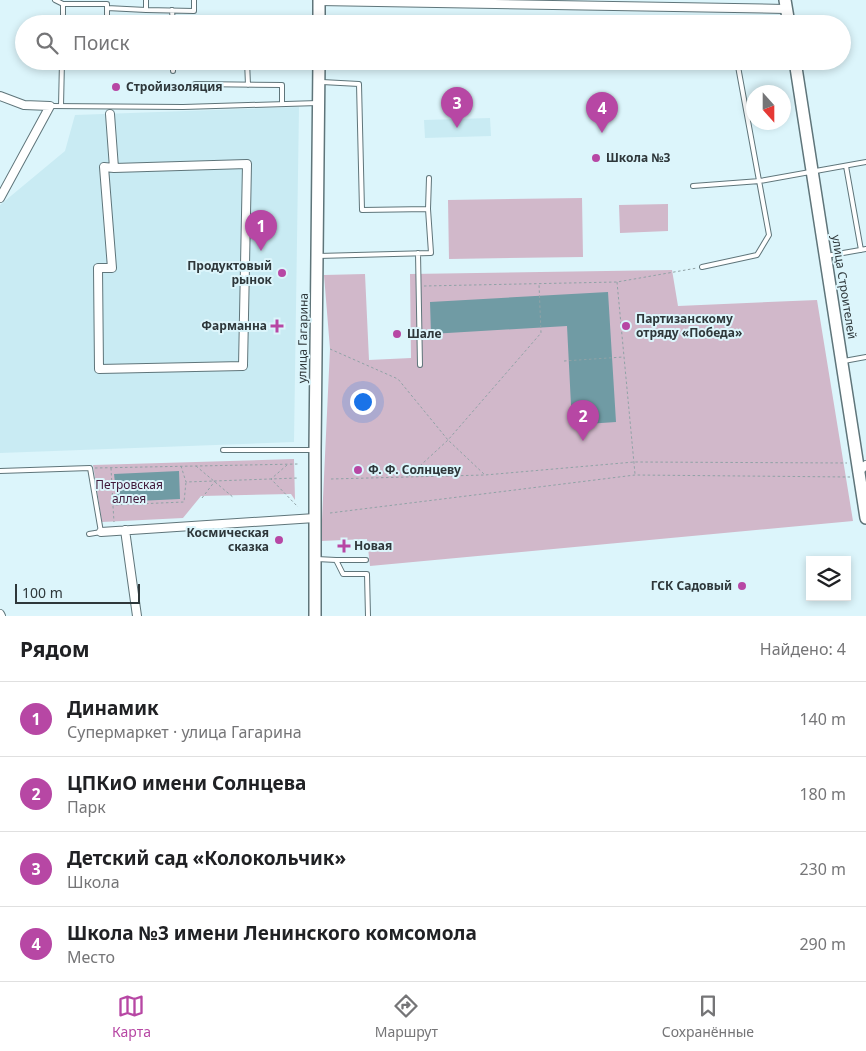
<!DOCTYPE html>
<html lang="ru">
<head>
<meta charset="utf-8">
<style>
	:root { --surface:#fff; --page:#f2f2f2; --text:#202124; --muted:#757577; --line:#e0e0e0; --accent:#b747a4 }
	body { margin:0; font-family:"Noto Sans",sans-serif; background:var(--page); color:var(--text) }
	.controls { position:absolute; right:15px; bottom:15px; display:grid; overflow:hidden; border-radius:0px; box-shadow:0 2px 8px #0003 }
	.controls button { width:45px; height:45px; display:grid; place-items:center; padding:0; border:0; border-bottom:1px solid var(--line); background:var(--surface); color:var(--text); font:25px sans-serif }
	.compass { position:absolute; left:746px; top:85px; width:45px; height:45px; border-radius:50%; background:var(--surface); box-shadow:0 2px 8px #0003; rotate:159deg }
	.scale { position:absolute; left:15px; bottom:12px; width:125px; box-sizing:border-box; padding-left:5px; border:2px solid #2e373a; border-top:0; font-size:14px; line-height:18px; white-space:nowrap; color:#2e373a; -webkit-text-stroke:4px #dcf5fb; paint-order:stroke }
	.you { position:absolute; left:362px; top:401px; width:18px; height:18px; margin:-12px; border:4px solid #fff; border-radius:50%; background:#1a73e8; box-shadow:0 0 0 8px #1a73e833 }
	.badge { display:grid; place-items:center; width:32px; height:32px; border-radius:50%; background:var(--accent); color:#fff; font-size:16px; font-weight:700 }
	.pin { position:absolute; translate:-50% -41px; filter:drop-shadow(0 1px 2px #0008) }
	.pin::after { content:''; position:absolute; top:26px; width:18px; height:15px; background:inherit; clip-path:polygon(0 0,100% 0,50% 100%) }
	.list { margin:0; padding:0; list-style:none }
	h2 { display:flex; justify-content:space-between; align-items:center; height:65px; margin:0; padding:0 20px; font-size:21px }
	h2 small { font-size:16px; font-weight:400; color:var(--muted) }
	.list li { display:grid; grid-template-columns:32px 1fr auto; gap:15px; align-items:center; box-sizing:border-box; height:75px; padding:0 20px; border-top:1px solid var(--line) }
	.list b { display:block; font-size:19px; white-space:nowrap }
	.list p { margin:0; font-size:16px; white-space:nowrap; color:var(--muted) }
	.list em { font-size:16px; font-style:normal; color:var(--muted) }
	.icon { flex:none; width:28px; height:28px; fill:none; stroke:currentColor; stroke-width:2; stroke-linecap:round; stroke-linejoin:round }
	.map { position:relative; flex:none; width:866px; height:616px; overflow:hidden }
	.search { position:absolute; background:var(--surface); box-shadow:0 2px 8px #0003; left:15px; right:15px; top:15px; height:55px; display:flex; align-items:center; gap:12px; box-sizing:border-box; padding:0 18px; border-radius:28px; color:var(--muted); font-size:19px }
	.sheet { height:365px; background:var(--surface) }
	nav { display:flex; justify-content:space-around; align-items:center; box-sizing:border-box; height:70px; border-top:1px solid var(--line); background:var(--surface); font-size:14px; color:var(--muted) }
	nav a { display:grid; justify-items:center; gap:2px }
	nav .on { color:var(--accent) }
	.map>svg:first-child { display:block }
</style>
</head>
<body>
<div class="map">
<svg width="866" height="616" viewBox="0 0 866 616">
	<rect width="100%" height="100%" fill="#dcf5fb"/>
	<!-- built -->
	<path fill="#c9ebf3" d="M299,107L294,442L0,453V205L65,151L75,115Z
		M490,118L491,136L425,138L424,120Z"/>
	<!-- green -->
	<path fill="#d1b8ca" d="M582,198L583,257L449,259L448,200Z
		M668,204V231L620,233L619,205Z
		M672,270L678,306L817,300L853,521L370,566L367,539L321,541L330,349L324,275L365,274L369,360L411,358L410,274Z
		M294,459L295,500L291,494L201,496L183,518L102,522L93,465Z"/>
	<!-- water -->
	<path fill="#709ba4" d="M608,292L616,422L572,425L567,326L431,334L430,302Z
		M179,471L180,499L117,502L114,474Z"/>
	<g fill="none" stroke-linecap="round" stroke-linejoin="round">
		<!-- lane casing -->
		<g stroke="#5f757a" stroke-width="6">
			<path id="lane" d="M55,0L63,4V24
				M146,0V10L194,11V0
				M63,4H107V24
				M107,8L146,10
				M172,10L173,24
				M173,61V71
				M247,61L248,85
				M195,84L282,85V104
				M50,106L183,107L318,103
				M61,106L62,61
				M846,166L861,250
				M693,186L760,181L866,162
				M428,209L429,178
				M418,253L420,365
				M318,256L431,253L428,209L362,210L359,84L322,82
				M826,256L866,249
				M702,267L757,255L769,235L737,61
				M844,361L866,357
				M223,450H313
				M0,471L90,468L101,532L89,534
				M317,559L336,560L343,574H367L368,616
				M336,560H366"/>
		</g>
		<!-- street casing -->
		<g stroke="#5f757a" stroke-width="10">
			<path id="street" d="M319,1L786,9
				M0,96L24,105L50,106L0,198
				M110,114L114,168L247,164L243,366L99,369L98,268H112L104,167L114,168
				M858,472L866,465
				M125,530L137,616
				M101,532L315,518
				M0,614L1,616"/>
		</g>
		<!-- secondary casing -->
		<g stroke="#5f757a" stroke-width="14">
			<path id="secondary" d="M319,0V24
				M785,0L789,24
				M795,61L866,518
				M315,616V450L319,61"/>
		</g>
		<!-- path -->
		<path stroke="#90a2a6" stroke-width="1" stroke-dasharray="2.5 2.5" stroke-linecap="butt" d="M617,282L635,474
			M424,286L617,282L697,268
			M330,349L398,379L448,440L485,475
			M564,361L623,357
			M287,465L271,479L298,507
			M181,466L186,482L298,478
			M196,466L234,498
			M95,468L298,464
			M111,468L113,505L184,502L186,482
			M409,476L448,440L541,333L539,284
			M331,479L485,475L634,462L847,463
			M202,498L215,481
			M113,506L114,522
			M330,513L635,475L850,477"/>
		<!-- lane -->
		<use href="#lane" stroke="#fff" stroke-width="4"/>
		<!-- street -->
		<use href="#street" stroke="#fff" stroke-width="8"/>
		<!-- secondary -->
		<use href="#secondary" stroke="#fff" stroke-width="11"/>
	</g>
	<!-- markers -->
	<g fill="#b747a4" stroke="#dcf5fb" stroke-width="2">
		<circle cx="116" cy="87" r="5"/>
		<circle cx="596" cy="158" r="5"/>
		<circle cx="282" cy="273" r="5"/>
		<path d="M274.5 318.5h5v5h5v5h-5v5h-5v-5h-5v-5h5z"/>
		<circle cx="626" cy="326" r="5"/>
		<circle cx="397" cy="334" r="5"/>
		<circle cx="358" cy="470" r="5"/>
		<circle cx="279" cy="540" r="5"/>
		<path d="M341.5 538.5h5v5h5v5h-5v5h-5v-5h-5v-5h5z"/>
		<circle cx="742" cy="586" r="5"/>
	</g>
	<g text-anchor="middle" stroke-width="4" stroke-linejoin="round" paint-order="stroke">
		<!-- poi labels -->
		<g font-size="12" font-weight="bold" fill="#2e373a" stroke="#dcf5fb" text-anchor="start">
			<text x="126" y="91">Стройизоляция</text>
			<text x="606" y="162">Школа №3</text>
			<text x="272" y="270" text-anchor="end">Продуктовый<tspan x="272" dy="14">рынок</tspan></text>
			<text x="636" y="323">Партизанскому<tspan x="636" dy="14">отряду «Победа»</tspan></text>
			<text x="267" y="330" text-anchor="end">Фарманна</text>
			<text x="407" y="338">Шале</text>
			<text x="368" y="474">Ф. Ф. Солнцеву</text>
			<text x="269" y="537" text-anchor="end">Космическая<tspan x="269" dy="14">сказка</tspan></text>
			<text x="354" y="550">Новая</text>
			<text x="732" y="590" text-anchor="end">ГСК Садовый</text>
		</g>
		<!-- street labels -->
		<g font-size="12" fill="#2e373a" stroke="#dcf5fb">
			<text transform="translate(844 287) rotate(81)" y="4">улица Строителей</text>
			<text transform="translate(303 338) rotate(-89)" y="4">улица Гагарина</text>
		</g>
		<!-- park labels -->
		<g font-size="12" fill="#401839" stroke="#dcf5fb">
			<text x="129" y="489">Петровская<tspan x="129" dy="14">аллея</tspan></text>
		</g>
	</g>
</svg>
<div class="controls">
<button><svg class="icon" aria-label="layers" viewBox="0 0 24 24"><path d="M12 4l9 5-9 5-9-5zM3 14l9 5 9-5"/></svg></button>
</div>
<svg class="compass" viewBox="-18 -18 36 36"><path d="M0-13l5 13h-10z" fill="#e53935"/><path d="M0 13l5-13h-10z" fill="#757577"/></svg>
<div class="scale">100 m</div>
<div class="you"></div>
<div class="pin badge" style="left:261px;top:251px">1</div>
<div class="pin badge" style="left:583px;top:441px">2</div>
<div class="pin badge" style="left:457px;top:128px">3</div>
<div class="pin badge" style="left:602px;top:133px">4</div>
<div class="search"><svg class="icon" aria-label="search" viewBox="0 0 24 24"><circle cx="10" cy="10" r="6"/><path d="M15 15l6 6"/></svg>Поиск</div>
</div>
<section class="sheet">
<h2>Рядом<small>Найдено: 4</small></h2>
<ul class="list">
<li><span class="badge">1</span><div><b>Динамик</b><p>Супермаркет · улица Гагарина</p></div><em>140 m</em></li>
<li><span class="badge">2</span><div><b>ЦПКиО имени Солнцева</b><p>Парк</p></div><em>180 m</em></li>
<li><span class="badge">3</span><div><b>Детский сад «Колокольчик»</b><p>Школа</p></div><em>230 m</em></li>
<li><span class="badge">4</span><div><b>Школа №3 имени Ленинского комсомола</b><p>Место</p></div><em>290 m</em></li>
</ul>
</section>
<nav>
<a class="on"><svg class="icon" aria-label="map" viewBox="0 0 24 24"><path d="M3 6l6-2 6 2 6-2v14l-6 2-6-2-6 2zM9 4v14M15 6v14"/></svg>Карта</a>
<a><svg class="icon" aria-label="directions" viewBox="0 0 24 24"><path d="M12 3l9 9-9 9-9-9zM9 14v-3h6M13 9l2 2-2 2"/></svg>Маршрут</a>
<a><svg class="icon" aria-label="saved" viewBox="0 0 24 24"><path d="M7 4h10v16l-5-4-5 4z"/></svg>Сохранённые</a>
</nav>
</body>
</html>
